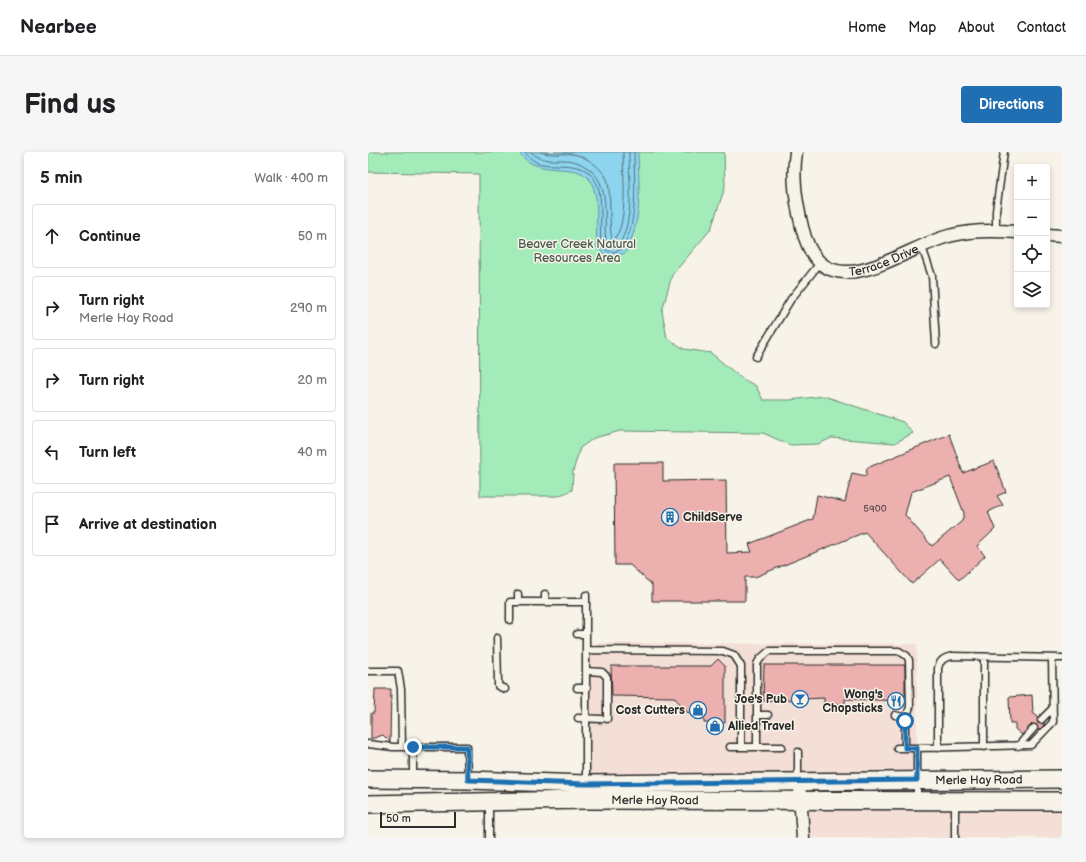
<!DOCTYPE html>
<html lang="en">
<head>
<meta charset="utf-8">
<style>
	:root { --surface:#fff; --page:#f6f6f6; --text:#202124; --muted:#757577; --line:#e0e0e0; --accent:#1f6fb2 }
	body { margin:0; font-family:"Balsamiq Sans",sans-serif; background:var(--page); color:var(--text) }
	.controls { position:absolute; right:12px; top:12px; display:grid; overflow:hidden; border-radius:4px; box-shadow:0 2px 6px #0003 }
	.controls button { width:36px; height:36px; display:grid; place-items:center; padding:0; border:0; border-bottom:1px solid var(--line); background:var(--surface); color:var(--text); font:20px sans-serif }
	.scale { position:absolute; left:12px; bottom:10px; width:76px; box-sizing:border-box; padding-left:4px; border:2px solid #2b2b2b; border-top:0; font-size:11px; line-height:14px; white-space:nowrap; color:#2b2b2b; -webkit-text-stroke:3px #f7f3e8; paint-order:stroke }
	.stop { position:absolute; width:12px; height:12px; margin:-9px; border:3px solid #1f6fb2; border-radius:50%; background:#fff }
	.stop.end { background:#1f6fb2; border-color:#fff; box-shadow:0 1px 4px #0008 }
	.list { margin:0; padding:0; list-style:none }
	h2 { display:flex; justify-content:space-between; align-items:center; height:52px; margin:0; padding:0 16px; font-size:17px }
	h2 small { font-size:13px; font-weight:400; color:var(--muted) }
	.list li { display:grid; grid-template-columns:26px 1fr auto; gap:12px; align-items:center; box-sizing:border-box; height:64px; margin:0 8px 8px; padding:0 8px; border:1px solid var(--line); border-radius:4px }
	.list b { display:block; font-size:15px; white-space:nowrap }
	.list p { margin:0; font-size:13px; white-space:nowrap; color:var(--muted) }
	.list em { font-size:13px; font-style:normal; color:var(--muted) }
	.icon { flex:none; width:22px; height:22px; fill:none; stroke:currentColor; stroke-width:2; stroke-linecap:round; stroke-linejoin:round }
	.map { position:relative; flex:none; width:694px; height:686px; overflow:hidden; border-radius:4px }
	header { display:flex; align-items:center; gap:24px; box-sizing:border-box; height:56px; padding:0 20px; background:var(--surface); border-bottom:1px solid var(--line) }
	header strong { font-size:19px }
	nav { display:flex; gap:22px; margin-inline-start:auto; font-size:14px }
	.intro { display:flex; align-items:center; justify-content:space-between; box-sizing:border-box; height:96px; padding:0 24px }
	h1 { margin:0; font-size:28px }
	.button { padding:10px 18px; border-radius:4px; background:var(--accent); color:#fff; font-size:14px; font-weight:700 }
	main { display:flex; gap:24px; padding:0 24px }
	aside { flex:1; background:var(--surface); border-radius:4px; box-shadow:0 2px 6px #0003 }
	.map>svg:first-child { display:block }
</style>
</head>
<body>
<header>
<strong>Nearbee</strong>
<nav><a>Home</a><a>Map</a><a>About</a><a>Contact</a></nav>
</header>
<div class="intro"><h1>Find us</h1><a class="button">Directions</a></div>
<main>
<aside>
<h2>5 min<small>Walk · 400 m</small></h2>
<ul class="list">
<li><svg class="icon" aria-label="ahead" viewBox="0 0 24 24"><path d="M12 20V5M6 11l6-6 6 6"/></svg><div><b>Continue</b></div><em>50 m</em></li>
<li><svg class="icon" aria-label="right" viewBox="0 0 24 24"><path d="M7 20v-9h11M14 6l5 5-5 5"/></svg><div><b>Turn right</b><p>Merle Hay Road</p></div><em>290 m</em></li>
<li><svg class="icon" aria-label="right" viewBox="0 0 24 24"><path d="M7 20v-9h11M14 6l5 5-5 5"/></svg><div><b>Turn right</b></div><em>20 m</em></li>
<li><svg class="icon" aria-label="left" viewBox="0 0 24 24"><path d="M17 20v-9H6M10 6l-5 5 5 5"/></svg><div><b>Turn left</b></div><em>40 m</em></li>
<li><svg class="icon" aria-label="arrive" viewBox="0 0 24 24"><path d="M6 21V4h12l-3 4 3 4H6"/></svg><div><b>Arrive at destination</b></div></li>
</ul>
</aside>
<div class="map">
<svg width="694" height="686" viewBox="0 0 694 686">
	<rect width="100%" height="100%" fill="#f7f3e8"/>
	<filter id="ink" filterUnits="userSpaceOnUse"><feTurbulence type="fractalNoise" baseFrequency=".025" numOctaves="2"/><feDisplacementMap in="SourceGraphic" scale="8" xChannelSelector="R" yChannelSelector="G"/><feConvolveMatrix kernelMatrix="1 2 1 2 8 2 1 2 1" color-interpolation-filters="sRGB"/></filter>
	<g filter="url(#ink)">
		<!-- built -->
		<path fill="#f4dfd7" d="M218,491L549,492V628L218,632Z
			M433,648L694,649V686H435Z"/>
		<!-- green -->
		<path fill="#a3ecb9" stroke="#678c72" d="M0,0H356L357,35L343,77L304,123L294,159L299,186L316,197L343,201L373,226L388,234L395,248H422L456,244L535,270L545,281L527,291L464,286L450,292L422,293L395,281L252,279L226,286L212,296L205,319L204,338L190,344H112L111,22L0,20Z"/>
		<!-- water -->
		<path fill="#8dd4ef" stroke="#6690a1" d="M151,0H270C271,37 275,68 257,101C245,105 238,106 229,96C227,76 232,53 225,34C214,4 171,30 151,0Z"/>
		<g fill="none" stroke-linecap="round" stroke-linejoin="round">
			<!-- shore -->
			<path stroke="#526f79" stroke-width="1" d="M156,0C161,5 167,11 174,12C192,15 219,8 229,32C236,50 231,74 233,94C239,101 246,101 254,97C271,66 266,34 266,0
				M163,0C172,9 183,8 195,8C205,8 210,10 218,15C244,30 235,66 238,91L240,94L251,93C267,65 261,31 261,0
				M173,0C183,4 195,1 204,2C217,3 234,16 239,27C244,40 240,83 245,88C261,74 255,21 255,0"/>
		</g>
		<!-- building -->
		<path fill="#ecb0af" stroke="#2b2b2b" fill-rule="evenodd" d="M581,282L595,321L626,309L638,340L629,344L635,353L620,360L627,377L609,394L617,404L591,428L572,407L544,432L497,380L387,425H377V449H284V433L262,413H247L246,311H295V329L358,328L359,401L384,400L381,392L445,367L449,343L477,350L484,321L498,324L499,316ZM582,325L596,361L594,369L564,394L537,363L543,340Z
			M350,507L357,514V571H351V574H342V571H336V558L323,559L320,561L306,545L244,544L243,514H343Z
			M396,513H537V549L477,547V552H456V546L395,549Z
			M7,537H23L22,590L15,583L3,587V561H6Z
			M664,543L665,561L670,565V571L677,572L670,579L669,573L664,572L654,583L647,577V571H642L641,545Z"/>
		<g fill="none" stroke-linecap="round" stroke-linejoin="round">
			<!-- service casing -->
			<g stroke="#2b2b2b" stroke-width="9">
				<path id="service" d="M628,79V59L636,0
					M554,95L564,124L568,192
					M388,205L423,147L452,111
					M150,442V450
					M177,442V450
					M218,443V631
					M142,468V450H218
					M209,482H218
					M129,486L130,531V534L137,537
					M218,498L355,499L366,503L373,514V595
					M0,519H30L33,537L34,595
					M218,519L234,520L239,525V567
					M209,536H219
					M389,563H400
					M527,563L538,566
					M210,566L233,567
					M673,568L684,557
					M0,592L25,595H99L100,626
					M650,594L666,576
					M362,595H414
					M389,595V512L392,507L401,499H531L539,504L541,508L542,555L537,569V596
					M616,595V505
					M529,596H549V647
					M549,596L663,593L685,570L684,506
					M570,596V516C572,508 576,506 584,504L694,506
					M430,600V629
					M45,625V595
					M587,650V686
					M121,686V651"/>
			</g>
			<!-- minor casing -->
			<g stroke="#2b2b2b" stroke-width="15">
				<g id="minor">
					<path id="s1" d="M428,0C424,26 428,50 434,75C454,159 524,103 574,86C599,78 623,78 649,80"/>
					<path d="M679,83L694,84"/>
					<path d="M432,641L435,686"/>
				</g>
			</g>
			<!-- secondary casing -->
			<g stroke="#2b2b2b" stroke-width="20">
				<g id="secondary">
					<path id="s2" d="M0,627L100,628L218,632L694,627"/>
					<path id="s3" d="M0,652L218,648L694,649"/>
				</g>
			</g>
			<!-- service -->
			<use href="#service" stroke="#f7f3e8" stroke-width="6"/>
			<!-- minor -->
			<use href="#minor" stroke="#f7f3e8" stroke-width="12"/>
			<!-- secondary -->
			<use href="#secondary" stroke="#f7f3e8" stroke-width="17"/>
		</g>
	</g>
	<g fill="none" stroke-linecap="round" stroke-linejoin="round" filter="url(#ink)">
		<!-- route -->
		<path stroke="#1f6fb2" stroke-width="5" d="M45,595H99L100,628L218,632L549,628V596H537V569"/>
	</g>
	<!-- icons -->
	<defs>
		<g id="building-ring" transform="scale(0.9)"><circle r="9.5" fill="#f7f3e8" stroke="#1f6fb2" stroke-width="1.5"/><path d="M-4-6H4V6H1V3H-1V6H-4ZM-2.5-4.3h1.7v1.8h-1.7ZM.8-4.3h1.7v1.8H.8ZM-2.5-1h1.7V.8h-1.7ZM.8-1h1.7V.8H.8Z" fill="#1f6fb2"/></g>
		<g id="bar-ring" transform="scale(0.9)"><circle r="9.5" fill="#f7f3e8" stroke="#1f6fb2" stroke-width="1.5"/><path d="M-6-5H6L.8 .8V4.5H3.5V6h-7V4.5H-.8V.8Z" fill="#1f6fb2"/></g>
		<g id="restaurant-ring" transform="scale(0.9)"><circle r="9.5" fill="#f7f3e8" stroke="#1f6fb2" stroke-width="1.5"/><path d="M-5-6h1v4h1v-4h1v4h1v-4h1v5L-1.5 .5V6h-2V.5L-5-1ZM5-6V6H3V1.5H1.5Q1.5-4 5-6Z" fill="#1f6fb2"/></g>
		<g id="shop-ring" transform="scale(0.9)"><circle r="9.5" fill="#f7f3e8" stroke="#1f6fb2" stroke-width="1.5"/><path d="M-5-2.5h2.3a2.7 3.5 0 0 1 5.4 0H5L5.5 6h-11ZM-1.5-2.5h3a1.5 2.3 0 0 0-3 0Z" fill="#1f6fb2"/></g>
	</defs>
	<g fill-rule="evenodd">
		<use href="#building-ring" x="302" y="365"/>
		<use href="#bar-ring" x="432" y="547"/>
		<use href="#restaurant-ring" x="528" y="549"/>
		<use href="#shop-ring" x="330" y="558"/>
		<use href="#shop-ring" x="347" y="574"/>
	</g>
	<g text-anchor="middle" stroke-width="3" stroke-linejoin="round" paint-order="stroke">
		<!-- number labels -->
		<g font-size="10" fill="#5b4c4c">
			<text x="507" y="360">5900</text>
		</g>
		<!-- park labels -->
		<g font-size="12" fill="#495b4e" stroke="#f7f3e8">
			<text x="209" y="96">Beaver Creek Natural<tspan x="209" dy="14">Resources Area</tspan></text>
		</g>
		<!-- street labels -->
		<g font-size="12" fill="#2b2b2b" stroke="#f7f3e8">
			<text dy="4" stroke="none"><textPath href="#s1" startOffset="184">Terrace Drive</textPath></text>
			<text dy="4" stroke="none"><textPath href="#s2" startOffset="611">Merle Hay Road</textPath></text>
			<text dy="4" stroke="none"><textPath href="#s3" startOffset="287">Merle Hay Road</textPath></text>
		</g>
		<!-- poi labels -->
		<g font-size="12" font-weight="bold" fill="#2b2b2b" stroke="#f7f3e8" text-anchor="end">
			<text x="315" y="369" text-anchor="start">ChildServe</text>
			<text x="515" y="546">Wong's<tspan x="515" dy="14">Chopsticks</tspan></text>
			<text x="419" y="551">Joe's Pub</text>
			<text x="317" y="562">Cost Cutters</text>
			<text x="360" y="578" text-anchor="start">Allied Travel</text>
		</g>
	</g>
</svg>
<div class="controls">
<button>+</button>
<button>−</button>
<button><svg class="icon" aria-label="locate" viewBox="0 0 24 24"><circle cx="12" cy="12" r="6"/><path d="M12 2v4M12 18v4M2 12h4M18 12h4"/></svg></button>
<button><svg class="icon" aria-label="layers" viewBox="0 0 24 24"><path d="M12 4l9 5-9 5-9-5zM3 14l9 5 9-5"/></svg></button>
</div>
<div class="scale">50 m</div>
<div class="stop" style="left:537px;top:569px"></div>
<div class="stop end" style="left:45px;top:595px"></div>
</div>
</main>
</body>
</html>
